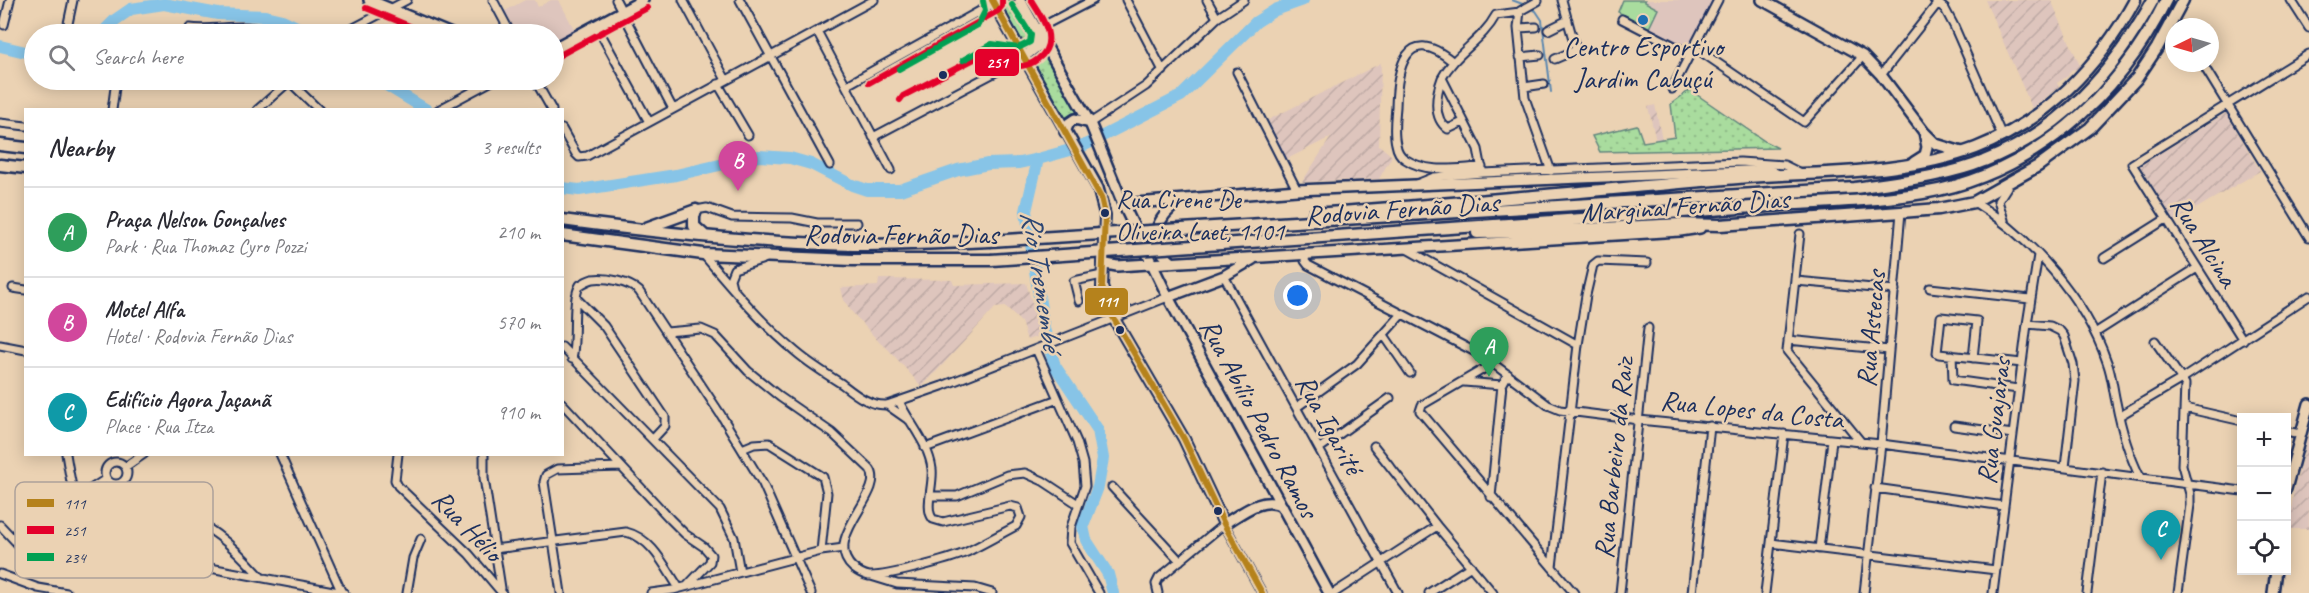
<!DOCTYPE html>
<html lang="en">
<head>
<meta charset="utf-8">
<style>
	:root { --surface:#fff; --page:#f7f7f7; --text:#2b2b33; --muted:#7c7c81; --line:#e1e1e2; --accent:#1f6fb2 }
	body { margin:0; font-family:Caveat,sans-serif; background:var(--page); color:var(--text) }
	.controls { position:absolute; right:18px; bottom:18px; display:grid; overflow:hidden; border-radius:0px; box-shadow:0 3px 15px #0003 }
	.controls button { width:54px; height:54px; display:grid; place-items:center; padding:0; border:0; border-bottom:2px solid var(--line); background:var(--surface); color:var(--text); font:30px sans-serif }
	.compass { position:absolute; left:2165px; top:18px; width:54px; height:54px; border-radius:50%; background:var(--surface); box-shadow:0 3px 15px #0003; rotate:265deg }
	.you { position:absolute; left:1298px; top:296px; width:21px; height:21px; margin:-15px; border:4px solid #fff; border-radius:50%; background:#1a73e8; box-shadow:0 0 0 9px #1a73e833 }
	.badge { display:grid; place-items:center; width:39px; height:39px; border-radius:50%; background:var(--accent); color:#fff; font-size:20px; font-weight:700 }
	.pin { position:absolute; translate:-50% -50px; filter:drop-shadow(0 2px 3px #0008) }
	.pin::after { content:''; position:absolute; top:32px; width:21px; height:18px; background:inherit; clip-path:polygon(0 0,100% 0,50% 100%) }
	.list { margin:0; padding:0; list-style:none }
	h2 { display:flex; justify-content:space-between; align-items:center; height:78px; margin:0; padding:0 24px; font-size:26px }
	h2 small { font-size:20px; font-weight:400; color:var(--muted) }
	.list li { display:grid; grid-template-columns:39px 1fr auto; gap:18px; align-items:center; box-sizing:border-box; height:90px; padding:0 24px; border-top:2px solid var(--line) }
	.list b { display:block; font-size:22px; white-space:nowrap }
	.list p { margin:0; font-size:20px; white-space:nowrap; color:var(--muted) }
	.list em { font-size:20px; font-style:normal; color:var(--muted) }
	.icon { flex:none; width:33px; height:33px; fill:none; stroke:currentColor; stroke-width:2; stroke-linecap:round; stroke-linejoin:round }
	.map { position:relative; flex:none; width:2309px; height:593px; overflow:hidden }
	.search { position:absolute; background:var(--surface); box-shadow:0 3px 15px #0003; left:24px; top:24px; width:540px; height:66px; display:flex; align-items:center; gap:15px; box-sizing:border-box; padding:0 21px; border-radius:33px; color:var(--muted); font-size:22px }
	.panel { position:absolute; background:var(--surface); box-shadow:0 3px 15px #0003; left:24px; top:108px; width:540px; height:348px; border-radius:0px }
	.map>svg:first-child { display:block }
</style>
</head>
<body>
<div class="map">
<svg width="2309" height="593" viewBox="0 0 2309 593">
	<defs>
		<pattern id="industrial-furrows" width="10" height="10" patternUnits="userSpaceOnUse" patternTransform="scale(1.5)"><rect width="10" height="10" fill="#dec5bd"/><path d="M-1 1l2-2M0 10L10 0M9 11l2-2" fill="none" stroke="#beaaa5"/></pattern>
		<pattern id="park-dots" width="8" height="8" patternUnits="userSpaceOnUse" patternTransform="scale(1.5)"><rect width="8" height="8" fill="#a9dc9e"/><path d="M2 2h.1M6 6h.1" fill="none" stroke="#91bd8a" stroke-width="1.8" stroke-linecap="round"/></pattern>
	</defs>
	<rect width="100%" height="100%" fill="#ebd2b3"/>
	<filter id="ink" filterUnits="userSpaceOnUse"><feTurbulence type="fractalNoise" baseFrequency=".0167" numOctaves="2"/><feDisplacementMap in="SourceGraphic" scale="12" xChannelSelector="R" yChannelSelector="G"/><feConvolveMatrix kernelMatrix="1 2 1 2 8 2 1 2 1" color-interpolation-filters="sRGB"/></filter>
	<g filter="url(#ink)">
		<!-- built -->
		<path fill="#dec5bd" d="M525,0H535L538,7L551,0H559L575,31L554,41V34H518L505,11Z
			M1645,0H1713L1690,45L1686,47L1649,28L1657,9L1644,2Z"/>
		<!-- industrial -->
		<path fill="url(#industrial-furrows)" d="M1985,0H2051L2081,68L2071,70L2068,76L2057,83L2059,87L2032,108Z
			M1381,63L1379,145L1392,156L1379,179L1302,182L1331,137L1287,159L1268,120Z
			M1655,105L1662,139L1656,141L1648,107Z
			M2226,113L2260,171L2175,221L2140,166Z
			M879,279L952,280L954,285L1026,283L1042,335L1027,340L1021,322L1005,307L995,308L922,387L888,349L880,343L851,311L844,300L841,288L878,286Z
			M2309,433V529H2289L2293,495Z"/>
		<!-- grass -->
		<path fill="#a9dc9e" stroke="#62867e" stroke-width="1.5" d="M1623,0H1645V2L1658,9L1649,28L1618,12Z"/>
		<!-- park -->
		<path fill="url(#park-dots)" stroke="#62867e" stroke-width="1.5" d="M994,0H1015L1083,116L1064,124Z
			M1690,90L1766,142L1778,148L1600,152L1592,136L1637,125L1643,142L1675,137L1671,104Z"/>
		<g fill="none" stroke-linecap="round" stroke-linejoin="round">
			<!-- stream -->
			<path stroke="#5c88b0" stroke-width="2" d="M1512,0L1525,5
				M1530,8L1536,11L1542,20L1551,92"/>
			<!-- river -->
			<path stroke="#87c4e7" stroke-width="12" d="M101,34L115,20L131,9L164,4L218,14L265,16L282,20L311,34
				M0,46L34,54
				M378,80L427,110
				M1038,159L1026,211L1044,329L1055,366L1098,430L1103,458L1098,487L1083,526L1086,540L1108,574L1113,593
				M562,188L579,190L676,175L759,156L790,158L811,164L852,185L867,190H900L958,170L988,164L1019,163L1038,159L1081,147L1181,96L1256,22L1275,10L1303,0"/>
			<!-- minor casing -->
			<g stroke="#1b2f5e" stroke-width="11">
				<path id="minor" d="M493,0L511,34
					M616,0L673,109
					M683,0L726,80
					M740,0L830,165
					M1126,0L1163,71
					M1207,0L1217,18
					M1934,0L1945,9L1954,26L2002,136
					M2291,0L2309,28
					M1538,1L1520,11L1518,28L1525,98L1551,171
					M1622,19L1690,54
					M4,25L10,0
					M596,25L649,122
					M190,28C213,32 253,20 268,34
					M1518,28L1536,27
					M1037,29L1093,0
					M1548,30L1568,20
					M817,31L891,170
					M66,33L73,0
					M342,34L407,0
					M1694,47L1804,122L1863,56
					M1520,57L1540,55
					M1555,59L1576,50L1562,0
					M1452,61C1405,23 1397,69 1396,107C1395,119 1393,132 1396,144C1397,150 1400,156 1405,159C1427,174 1457,168 1482,167
					M2202,63L2309,237
					M1237,72L1297,190
					M1881,75L1938,3
					M1442,78C1436,94 1432,118 1448,129L1463,122
					M535,80L552,110
					M289,81L319,110
					M718,84L748,135
					M847,85L994,3
					M1524,87L1544,84
					M1672,89L1718,0
					M112,110L116,80
					M257,110L291,80
					M438,110L494,80
					M0,123L26,126
					M1090,123L1146,86L1217,18L1244,0
					M562,129L576,154L579,157L587,156L874,0
					M873,137L1024,57
					M1482,170L1478,149L1442,78C1455,53 1482,41 1496,15L1520,12
					M1414,185L1434,177L1483,173L1740,162L1784,165L1798,172
					M1974,202C2030,236 2086,300 2107,362C2112,375 2113,389 2116,402C2121,428 2128,453 2140,477
					M696,210L707,208L732,217L792,218L817,223H857
					M2004,220L1998,201L2007,187
					M1800,234L1787,351L1861,442
					M1405,248L1578,345
					M703,254C732,288 761,323 796,352C810,364 826,374 842,384C855,394 869,406 887,405L942,386L1168,297
					M1306,254L1305,261L1308,265L1483,356L1548,405L1560,410L1639,420L1881,444L2242,491
					M2104,258L2166,219
					M1224,276L1398,593
					M1796,281L1895,290
					M732,287L730,279L734,269L764,259
					M13,288L26,290
					M1930,288L2030,299
					M576,298L604,326L665,417V426L653,439
					M1079,301L1074,281L1102,275
					M2027,324L2050,326L2060,331L2064,336L2073,364L2075,381L2065,467
					M666,332L701,329L715,335L748,371L780,397L832,433L870,469C887,493 820,538 853,568C857,571 864,575 869,576C886,577 951,559 967,552C983,544 999,535 1016,526L1021,517L1018,508L1010,506L943,522L933,519C924,509 934,484 932,469C929,444 909,423 899,401
					M2095,333L2197,268
					M1384,335L1410,373
					M1788,340L1889,350
					M2243,340L2132,164L2309,54
					M2155,341L2185,384L2182,465L2190,494V505L2178,593
					M0,345L26,350
					M562,347L720,509L734,538L740,572
					M1036,349L1077,442L1083,463L1085,486L1071,527L1070,543L1099,593
					M1952,355L1953,380L2018,389
					M1973,358L1977,321L1941,317L1937,353L1939,354L2022,363
					M572,359C577,339 571,299 580,285C584,283 588,280 593,279C606,277 629,282 639,291L721,415L763,484L811,593
					M1494,363L1422,405L1420,411L1574,593
					M1464,382L1502,385
					M562,403L670,519L685,534L704,547L711,555L710,562L688,585
					M887,405L907,419
					M1297,407L1357,364L1402,314
					M2185,408L2242,421
					M2119,416L2180,380L2309,296
					M1954,426L2013,434
					M2286,431L2300,434
					M1374,446L1437,526L1493,593
					M925,448L1058,399
					M1320,448L1390,398
					M742,449L754,444L769,443L823,477L827,493L821,551
					M66,454C76,511 78,542 146,526C158,523 173,517 186,519C211,523 245,559 261,577
					M280,454L342,593
					M398,454L395,480L398,486L469,554L502,593
					M484,454V478L501,588
					M105 473a11 11 0 1 1 22 0a11 11 0 1 1-22 0Z
					M125,467L144,454
					M1112,487L1180,561
					M1875,488L2004,506
					M931,496H957L1007,475L1025,473L1043,481L1078,504
					M1491,497L1502,385L1508,374
					M75,499L106,479
					M0,525L30,557L44,562L120,565L178,562L344,593
					M1771,543L1996,570
					M494,549L626,532C652,538 665,567 679,588
					M1819,549L1832,440
					M1552,567L1578,345L1586,295L1593,265L1598,261L1647,263
					M0,574L38,588L67,593
					M871,576L897,584L975,588L992,593
					M407,593L413,558L421,539
					M561,593L544,482L546,475L557,469L621,467
					M651,593L673,590L821,551L844,548
					M1158,593L1156,584L1159,578L1224,524L1262,593
					M1334,593L1437,526
					M1429,593L1471,566
					M1620,593L1648,328
					M1692,593L1710,426
					M1765,593L1784,434
					M1864,593L1881,444L1901,212
					M1993,593L2027,324L2038,255
					M2087,593L2102,472"/>
			</g>
			<!-- major casing -->
			<g stroke="#1b2f5e" stroke-width="14">
				<path id="major" d="M369,0L451,34
					M992,0L1098,188L1105,215L1102,287L1110,312L1184,439L1224,524C1241,514 1264,494 1283,507
					M1020,0L1090,123L1123,204L1168,297L1329,593
					M1762,0L1863,56L1881,75L1924,132L1936,144L1962,152
					M554,48L643,0
					M1024,57L1038,46L1040,33
					M1065,132L1069,123L1075,119L1090,123
					M1914,162L1925,155L1927,147L1924,132
					M1123,204L1297,190L1768,170L1779,175
					M1103,260L1106,264L1117,266L1680,231L1700,228
					M1172,262C1144,241 1157,217 1181,200
					M1168,297L1224,276L1253,259
					M2286,489L2309,404
					M2273,593L2276,570"/>
			</g>
			<!-- highway casing -->
			<g stroke="#1b2f5e" stroke-width="15">
				<path id="highway" d="M0,145L26,148
					M0,165L26,168
					M696,210L694,217V226L705,236
					M1314,214C1455,204 1597,190 1738,178C1817,171 1901,176 1976,148C2046,121 2099,66 2135,0
					M562,220C659,233 756,243 853,245C899,245 945,243 990,241
					M1278,223L1855,188C1893,182 1949,176 1984,161C2063,130 2113,72 2153,0
					M646,228L696,210
					M1477,233L1529,232L1680,224L1720,225L1901,212L1939,209L1974,202L2038,166L2090,128L2137,78L2157,48L2183,0
					M562,235L703,254L853,260H991
					M1279,240L1796,204C1838,202 1881,200 1923,193C2031,175 2119,97 2166,0"/>
			</g>
			<!-- minor -->
			<use href="#minor" stroke="#ebd2b3" stroke-width="7"/>
			<!-- major -->
			<use href="#major" stroke="#ebd2b3" stroke-width="9"/>
			<!-- highway -->
			<use href="#highway" stroke="#ebd2b3" stroke-width="10"/>
			<!-- highway-bridge casing -->
			<g stroke="#1b2f5e" stroke-width="15" stroke-linecap="butt">
				<path id="highway-bridge" d="M990,241L1278,223
					M991,260L1279,240"/>
			</g>
			<!-- highway-bridge -->
			<use href="#highway-bridge" stroke="#ebd2b3" stroke-width="10"/>
			<!-- bus-1 casing -->
			<g stroke="#ebd2b3" stroke-width="10">
				<path id="bus-1" d="M992,0L1101,197L1105,215L1102,287L1110,312L1184,439L1224,524L1262,593"/>
			</g>
			<!-- bus-2 casing -->
			<g stroke="#ebd2b3" stroke-width="10">
				<path id="bus-2" d="M366,8L429,34
					M558,56L647,8
					M869,83L998,11L1002,6V0
					M900,100L903,96L980,56C991,59 1000,65 1011,66C1021,67 1031,65 1038,59C1060,42 1042,17 1031,0"/>
			</g>
			<!-- bus-3 casing -->
			<g stroke="#ebd2b3" stroke-width="10">
				<path id="bus-3" d="M963,60L992,44L1018,48L1030,42L1031,35L1012,5
					M899,69L978,25L985,11L983,1"/>
			</g>
			<!-- bus-1 -->
			<use href="#bus-1" stroke="#b5821c" stroke-width="6"/>
			<!-- bus-2 -->
			<use href="#bus-2" stroke="#e4002b" stroke-width="6"/>
			<!-- bus-3 -->
			<use href="#bus-3" stroke="#01a052" stroke-width="6"/>
		</g>
	</g>
	<!-- markers -->
	<circle fill="#1f6fb2" stroke="#ebd2b3" stroke-width="2" cx="1643" cy="20" r="6"/>
	<g fill="#1b2f5e" stroke="#ebd2b3" stroke-width="2">
		<circle cx="943" cy="75" r="5"/>
		<circle cx="1105" cy="213" r="5"/>
		<circle cx="1120" cy="330" r="5"/>
		<circle cx="1218" cy="511" r="5"/>
	</g>
	<g text-anchor="middle" stroke-width="5" stroke-linejoin="round" paint-order="stroke">
		<!-- bus labels -->
		<g font-size="26" fill="#1b2f5e" stroke="#ebd2b3" text-anchor="start">
			<text x="1116" y="208">Rua Cirene De<tspan x="1116" dy="32">Oliveira Laet, 1101</tspan></text>
		</g>
		<!-- poi labels -->
		<g font-size="28" fill="#1b2f5e" stroke="#ebd2b3">
			<text x="1643" y="56">Centro Esportivo<tspan x="1643" dy="32">Jardim Cabuçú</tspan></text>
		</g>
		<!-- street labels -->
		<g font-size="28" fill="#1b2f5e" stroke="#ebd2b3">
			<text transform="translate(1685 205) rotate(-4)" y="10">Marginal Fernão Dias</text>
			<text transform="translate(1402 208) rotate(-4)" y="10">Rodovia Fernão Dias</text>
			<text x="901" y="244">Rodovia Fernão Dias</text>
			<text transform="translate(2205 241) rotate(58)" y="10">Rua Alcina</text>
			<text transform="translate(1870 329) rotate(-85)" y="10">Rua Astecas</text>
			<text transform="translate(1752 409) rotate(6)" y="10">Rua Lopes da Costa</text>
			<text transform="translate(1260 418) rotate(62)" y="10">Rua Abílio Pedro Ramos</text>
			<text transform="translate(1993 421) rotate(-83)" y="10">Rua Guajaras</text>
			<text transform="translate(1330 424) rotate(61)" y="10">Rua Igarité</text>
			<text transform="translate(1613 458) rotate(-84)" y="10">Rua Barbeiro da Raiz</text>
			<text transform="translate(468 525) rotate(46)" y="10">Rua Hélio</text>
		</g>
		<!-- water labels -->
		<g font-size="30" font-style="italic" fill="#2b4573" stroke="#ebd2b3">
			<text transform="translate(1042 280) rotate(81)" y="10">Rio Tremembé</text>
		</g>
	</g>
	<!-- legend -->
	<rect x="15" y="482" width="198" height="96" rx="9" fill="#ebd2b3" stroke="#ada19a" stroke-width="1.5"/>
	<rect x="27" y="499" width="27" height="8" fill="#b5821c"/>
	<rect x="27" y="526" width="27" height="8" fill="#e4002b"/>
	<rect x="27" y="553" width="27" height="8" fill="#01a052"/>
	<g font-size="16" fill="#1b2f5e">
		<text x="64" y="509">111</text>
		<text x="64" y="536">251</text>
		<text x="64" y="563">234</text>
	</g>
	<g stroke="#ebd2b3" stroke-width="2">
		<rect x="974" y="48" width="46" height="29" rx="6" fill="#e4002b"/>
		<rect x="1084" y="287" width="45" height="29" rx="6" fill="#b5821c"/>
	</g>
	<g font-size="16" text-anchor="middle" font-weight="bold" fill="#fff">
		<text x="997" y="68">251</text>
		<text x="1107" y="307">111</text>
	</g>
</svg>
<div class="controls">
<button>+</button>
<button>−</button>
<button><svg class="icon" aria-label="locate" viewBox="0 0 24 24"><circle cx="12" cy="12" r="6"/><path d="M12 2v4M12 18v4M2 12h4M18 12h4"/></svg></button>
</div>
<svg class="compass" viewBox="-18 -18 36 36"><path d="M0-13l5 13h-10z" fill="#e53935"/><path d="M0 13l5-13h-10z" fill="#7c7c81"/></svg>
<div class="you"></div>
<div class="pin badge" style="left:1489px;top:377px;background:#2e9e5b">A</div>
<div class="pin badge" style="left:738px;top:191px;background:#d1479c">B</div>
<div class="pin badge" style="left:2161px;top:560px;background:#0f9aa8">C</div>
<div class="search"><svg class="icon" aria-label="search" viewBox="0 0 24 24"><circle cx="10" cy="10" r="6"/><path d="M15 15l6 6"/></svg>Search here</div>
<section class="panel">
<h2>Nearby<small>3 results</small></h2>
<ul class="list">
<li><span class="badge" style="background:#2e9e5b">A</span><div><b>Praça Nelson Gonçalves</b><p>Park · Rua Thomaz Cyro Pozzi</p></div><em>210 m</em></li>
<li><span class="badge" style="background:#d1479c">B</span><div><b>Motel Alfa</b><p>Hotel · Rodovia Fernão Dias</p></div><em>570 m</em></li>
<li><span class="badge" style="background:#0f9aa8">C</span><div><b>Edifício Agora Jaçanã</b><p>Place · Rua Itza</p></div><em>910 m</em></li>
</ul>
</section>
</div>
</body>
</html>
